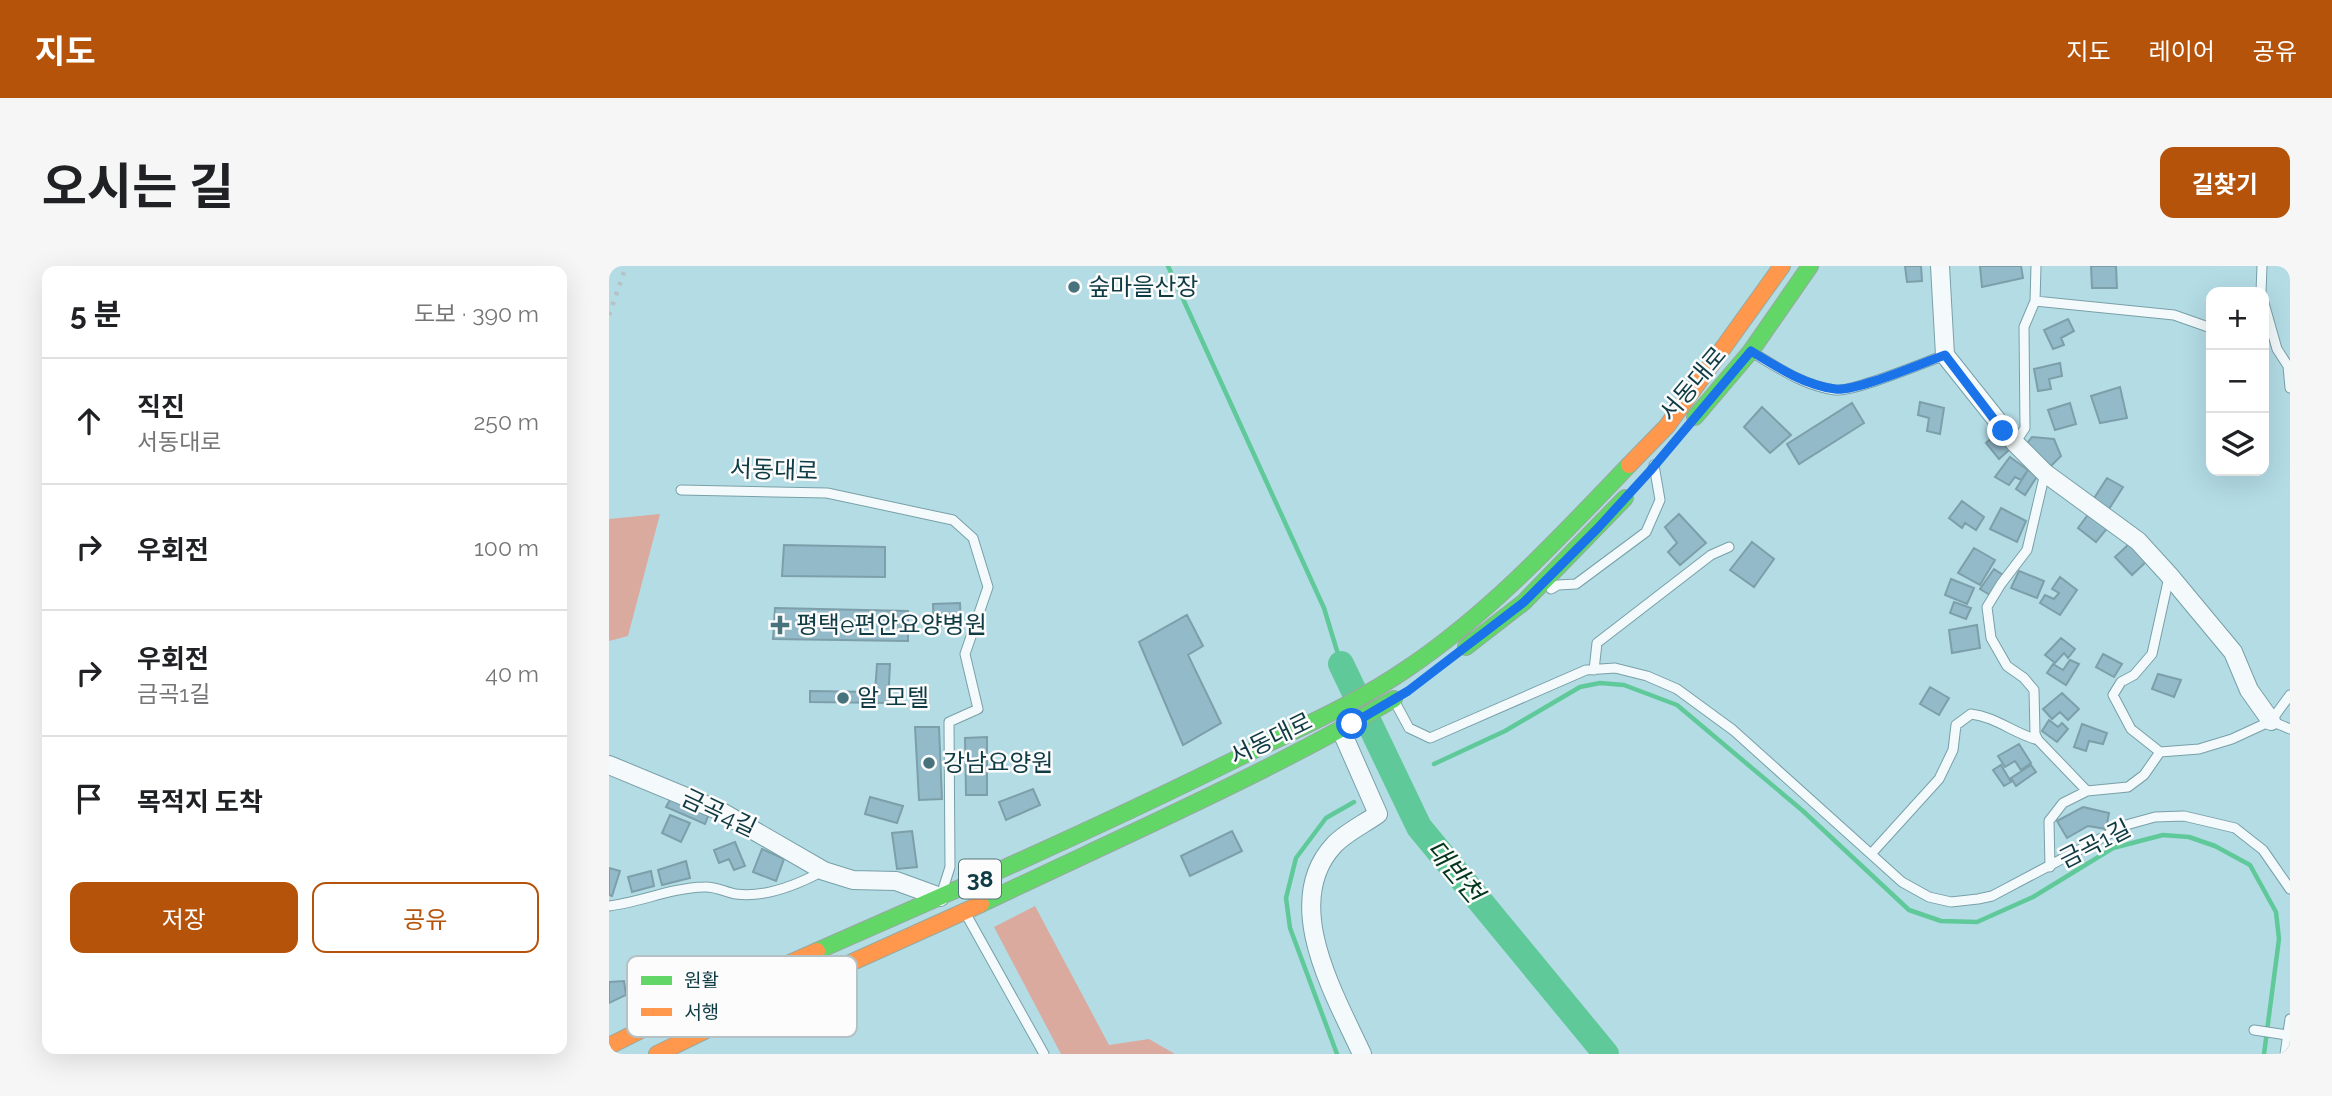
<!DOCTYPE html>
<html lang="ko">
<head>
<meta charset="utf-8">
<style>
	:root { --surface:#fff; --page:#f6f6f6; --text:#202124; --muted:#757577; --line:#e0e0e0; --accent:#b45309 }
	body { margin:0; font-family:Raleway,"Noto Sans KR",sans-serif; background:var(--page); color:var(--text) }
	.controls { position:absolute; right:21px; top:21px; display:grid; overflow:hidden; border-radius:14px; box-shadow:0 7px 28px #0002 }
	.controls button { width:63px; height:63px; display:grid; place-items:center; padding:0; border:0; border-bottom:2px solid var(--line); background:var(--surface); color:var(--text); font:35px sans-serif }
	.stop { position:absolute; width:21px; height:21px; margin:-16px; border:5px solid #1a73e8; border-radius:50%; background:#fff }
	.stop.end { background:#1a73e8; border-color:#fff; box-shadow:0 2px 7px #0008 }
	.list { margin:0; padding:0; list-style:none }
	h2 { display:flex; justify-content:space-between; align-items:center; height:91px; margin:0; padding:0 28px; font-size:30px }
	h2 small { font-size:23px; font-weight:400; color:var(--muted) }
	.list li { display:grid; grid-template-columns:46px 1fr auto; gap:21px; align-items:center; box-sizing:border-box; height:126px; padding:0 28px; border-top:2px solid var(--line) }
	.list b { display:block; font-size:26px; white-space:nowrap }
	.list p { margin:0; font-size:23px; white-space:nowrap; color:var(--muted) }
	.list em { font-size:23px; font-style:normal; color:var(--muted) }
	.actions { display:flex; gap:14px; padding:21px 28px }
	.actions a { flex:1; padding:16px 0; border:2px solid var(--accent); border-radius:14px; text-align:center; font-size:24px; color:var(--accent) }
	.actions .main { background:var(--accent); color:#fff }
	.icon { flex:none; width:38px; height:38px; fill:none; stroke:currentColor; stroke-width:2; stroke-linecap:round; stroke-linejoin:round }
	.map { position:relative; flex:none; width:1681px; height:788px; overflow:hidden; border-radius:14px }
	header { display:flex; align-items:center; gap:42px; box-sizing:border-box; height:98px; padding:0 35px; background:var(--accent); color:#fff }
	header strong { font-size:33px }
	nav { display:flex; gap:38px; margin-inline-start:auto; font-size:24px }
	.intro { display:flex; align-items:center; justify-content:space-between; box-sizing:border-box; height:168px; padding:0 42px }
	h1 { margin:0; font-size:49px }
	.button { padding:18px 32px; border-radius:14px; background:var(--accent); color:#fff; font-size:24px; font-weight:700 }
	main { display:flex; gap:42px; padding:0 42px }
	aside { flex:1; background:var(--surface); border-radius:14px; box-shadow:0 7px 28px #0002 }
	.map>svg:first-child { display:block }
</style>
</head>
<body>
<header>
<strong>지도</strong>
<nav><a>지도</a><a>레이어</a><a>공유</a></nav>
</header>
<div class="intro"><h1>오시는 길</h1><a class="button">길찾기</a></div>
<main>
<aside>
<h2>5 분<small>도보 · 390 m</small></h2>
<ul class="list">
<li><svg class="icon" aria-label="ahead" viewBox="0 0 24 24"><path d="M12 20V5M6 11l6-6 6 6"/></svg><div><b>직진</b><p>서동대로</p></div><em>250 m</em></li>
<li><svg class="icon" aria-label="right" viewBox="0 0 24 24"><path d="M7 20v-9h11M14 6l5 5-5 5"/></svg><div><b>우회전</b></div><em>100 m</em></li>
<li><svg class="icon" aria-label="right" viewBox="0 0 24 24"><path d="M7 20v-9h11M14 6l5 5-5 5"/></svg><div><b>우회전</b><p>금곡1길</p></div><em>40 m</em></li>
<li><svg class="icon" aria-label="arrive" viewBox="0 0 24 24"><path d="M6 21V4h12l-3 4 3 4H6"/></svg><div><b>목적지 도착</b></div></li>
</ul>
<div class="actions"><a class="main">저장</a><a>공유</a></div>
</aside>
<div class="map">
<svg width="1681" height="788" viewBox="0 0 1681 788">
	<rect width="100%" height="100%" fill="#b3dce5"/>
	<!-- forest -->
	<path fill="#dbaa9e" d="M51,248L19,370L0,375V253Z
		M426,640L500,779L540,773L566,788H452L385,661Z"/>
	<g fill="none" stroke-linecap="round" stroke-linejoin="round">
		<!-- stream -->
		<path stroke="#60c999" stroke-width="4.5" d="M559,0L715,342L732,398
			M825,498L896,465L971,421L991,417L1015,419L1068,439L1194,545L1300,644L1332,655L1368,656L1424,631L1504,582L1554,569L1580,571L1606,580L1641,599L1667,646L1670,673L1655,788
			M728,788L681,662L677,632L687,592L717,552L745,536"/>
		<!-- river -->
		<path stroke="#60c999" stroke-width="26" d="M732,398L810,561L997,788"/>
	</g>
	<!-- building -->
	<path fill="#93bac9" stroke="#7d9faa" stroke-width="2" d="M1296,0H1312L1313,15L1298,16Z
		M1371,0H1412L1414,12L1373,21Z
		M1482,0H1507L1508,22H1483Z
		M1459,53L1465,65L1452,72L1455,79L1444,83L1435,64Z
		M1451,97L1453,110L1440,113L1442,123L1429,125L1425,103Z
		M1511,121L1518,152L1491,157L1482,130Z
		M1311,136L1335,142L1331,168L1318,165L1320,152L1309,149Z
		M1243,137L1255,157L1190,198L1178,178Z
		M1461,137L1467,158L1446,164L1439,144Z
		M1153,141L1182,169L1161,187L1135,161Z
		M1389,167L1401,183L1390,193L1377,177Z
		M1423,171L1445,173L1452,190L1442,200L1416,180Z
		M1401,191L1419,204L1412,214L1406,211L1400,219L1386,211Z
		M1419,204L1429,209L1416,229L1407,223Z
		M1498,212L1514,221L1500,243L1484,234Z
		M1353,235L1375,251L1367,264L1356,257L1353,262L1340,252Z
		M1392,242L1417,255L1408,276L1381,263Z
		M1481,246L1500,260L1487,276L1469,262Z
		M1070,248L1097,277L1071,299L1059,286L1068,277L1056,261Z
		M1143,276L1165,293L1145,321L1121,304Z
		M1521,277L1539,294L1523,309L1506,291Z
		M175,279L276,281V311L173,310Z
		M1365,282L1386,294L1371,319L1349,307Z
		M1385,303L1394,309L1381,329L1371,323Z
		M1410,305L1435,315L1428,332L1402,322Z
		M1451,311L1468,324L1451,349L1431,337L1436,329L1445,333L1450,327L1443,323Z
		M1342,313L1365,322L1358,338L1336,329Z
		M1345,336L1362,342L1357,353L1341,347Z
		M351,337L352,359L325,360L324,338Z
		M166,342L299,345V375L164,373Z
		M578,349L594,380L579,389L612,457L574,479L530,376Z
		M1368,359L1371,382L1343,387L1340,364Z
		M1452,372L1466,383L1459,392L1455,387L1446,397L1436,389Z
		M1494,388L1513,398L1505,411L1487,401Z
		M1461,394L1470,398L1457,419L1438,407L1444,398L1454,404Z
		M268,398H281L279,437L201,436V425L266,426Z
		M1549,408L1572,414L1565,431L1543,423Z
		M1321,421L1340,432L1330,449L1311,438Z
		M1453,427L1470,443L1459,454L1451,446L1443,453L1434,443Z
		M1440,454L1449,461L1453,457L1459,463L1448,476L1433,465Z
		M1473,458L1498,467L1494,478L1480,475L1477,485L1465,481Z
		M306,461H330L333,533L310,534Z
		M378,471V529H357L356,472Z
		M1410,478L1422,497L1412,504L1406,495L1396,501L1389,490Z
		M1392,499L1402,516L1395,520L1384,504Z
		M1422,499L1427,506L1407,520L1402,512Z
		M424,523L431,539L397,554L390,536Z
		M63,530L101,545L96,558L57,541Z
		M261,531L294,540L288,557L256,548Z
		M1474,541L1500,547L1497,563L1479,560L1458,572L1448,555Z
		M61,549L81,557L72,576L53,567Z
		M303,565L308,601L288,603L283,567Z
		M623,565L633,585L581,610L572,590Z
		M126,576L136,600L125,604L120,593L110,597L105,584Z
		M153,583L175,593L167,615L144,606Z
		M77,595L81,612L53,619L49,604Z
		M0,602L11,605L3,630L0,629Z
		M42,605L45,620L23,626L19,611Z
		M15,715L17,729L0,737V716Z"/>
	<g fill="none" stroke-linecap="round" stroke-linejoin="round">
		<!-- lane casing -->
		<g stroke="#78a0a8" stroke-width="11">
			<path id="lane" d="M1652,26L1653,0
				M1426,35L1565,49L1602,62
				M1655,37L1668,83L1679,100L1681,122
				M1146,88C1171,103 1196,120 1226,124C1245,126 1314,97 1336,89
				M1406,177L1416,162L1415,61L1426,35L1427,0
				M1436,207L1418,284L1392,318L1378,341L1382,372L1398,400L1415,412L1425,424L1426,468L1429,474L1478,525
				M72,224L218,227L344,254L364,272L379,321L356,388L369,443L340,456L341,601L334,623
				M942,323L949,319L967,318L1037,266L1051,234L1045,199
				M985,404L988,377L1102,289L1120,281
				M787,438L800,462L821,472L977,404L1006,402L1038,410L1068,423L1124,464L1293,616L1320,631L1342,636L1369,633L1383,630L1517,559L1546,551L1575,550L1626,562L1654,584L1681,623
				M1662,455L1681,463
				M1551,486L1522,463L1504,429L1512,416L1525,409L1543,388L1560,311
				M1262,588L1330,513L1344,484L1347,459L1362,448C1387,451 1404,467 1429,474
				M1441,601L1440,555L1454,537L1478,525L1519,521L1535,509L1551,486L1590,483L1623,473L1662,455L1681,429
				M0,640C32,636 62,622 95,621C106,620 116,626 127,628C157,632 188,619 214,605
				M358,650L435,788
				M1645,764L1678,769
				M1676,788L1681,753"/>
		</g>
		<!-- street casing -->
		<g stroke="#78a0a8" stroke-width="20">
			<path id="street" d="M1331,0L1336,89L1406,177L1436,207L1529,275L1560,309L1624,386L1640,424L1662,455
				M732,464L769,548C755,558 736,567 725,579C671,637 726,729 753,788
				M0,499L111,545L215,605L244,614L287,615L331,631"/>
		</g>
		<!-- fast casing -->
		<g stroke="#98a99e" stroke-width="18">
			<path id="fast" d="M1086,151L1142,85L1201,0
				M857,381L915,336L1016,232
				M372,638C510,572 653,510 785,433
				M208,685C347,624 486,563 621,496C681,466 744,440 799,402C882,346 951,271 1020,199"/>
		</g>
		<!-- slow casing -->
		<g stroke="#98a99e" stroke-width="18">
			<path id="slow" d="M1020,199L1058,160L1173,0
				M0,780L56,752L208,685
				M48,788L157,735L372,638"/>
		</g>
		<!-- lane -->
		<use href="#lane" stroke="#f4fafb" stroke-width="9"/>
		<!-- street -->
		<use href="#street" stroke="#f4fafb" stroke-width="18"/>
		<!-- fast -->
		<use href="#fast" stroke="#63d668" stroke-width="16"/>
		<!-- slow -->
		<use href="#slow" stroke="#ff974d" stroke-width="16"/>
		<!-- rail -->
		<path stroke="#b6c2c6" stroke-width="4.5" stroke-dasharray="3.5 7" stroke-linecap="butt" d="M0,49L17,0"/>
	</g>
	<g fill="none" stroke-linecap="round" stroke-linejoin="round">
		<!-- route -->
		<path stroke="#1a73e8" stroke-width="9" d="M743,458L799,425L915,336L989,262L1041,205L1142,85C1168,101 1195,119 1226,123C1246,126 1313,97 1336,89L1394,165"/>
	</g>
	<!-- markers -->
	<g fill="#48737c" stroke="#fcfcfc" stroke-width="2.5">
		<circle cx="465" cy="21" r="7"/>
		<path d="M167.5 348.5h7v7h7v7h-7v7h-7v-7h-7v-7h7z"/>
		<circle cx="234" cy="432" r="7"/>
		<circle cx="320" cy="497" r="7"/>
	</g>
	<g text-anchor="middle" stroke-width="5" stroke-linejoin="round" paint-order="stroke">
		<!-- shield labels -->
		<rect fill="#fcfcfc" stroke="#56757b" stroke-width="2" x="350" y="593.5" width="42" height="39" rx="5"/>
		<g font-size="23" font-weight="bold" fill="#0f3b44">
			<text x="371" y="621">38</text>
		</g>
		<!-- poi labels -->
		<g font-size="24" fill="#0f3b44" stroke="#fcfcfc" text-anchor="start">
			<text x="479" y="29">숲마을산장</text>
			<text x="187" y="367">평택e편안요양병원</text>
			<text x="248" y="440">알 모텔</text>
			<text x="334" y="505">강남요양원</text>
		</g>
		<!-- street labels -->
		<g font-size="24" fill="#0f3b44" stroke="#fcfcfc">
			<text transform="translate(1084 118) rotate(-50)" y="8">서동대로</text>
			<text transform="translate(165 204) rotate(2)" y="8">서동대로</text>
			<text transform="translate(662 473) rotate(-26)" y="8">서동대로</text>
			<text transform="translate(110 547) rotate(25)" y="8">금곡4길</text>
			<text transform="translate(1486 578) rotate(-27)" y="8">금곡1길</text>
		</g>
		<!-- water labels -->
		<g font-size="26" font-style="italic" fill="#00371b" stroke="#fcfcfc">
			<text transform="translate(846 605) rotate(50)" y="9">대반천</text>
		</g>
	</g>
	<!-- legend -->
	<rect x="18" y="690" width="230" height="81" rx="10" fill="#fcfcfc" stroke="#b5c2c5" stroke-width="2"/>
	<rect x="32" y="710" width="31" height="9" fill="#63d668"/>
	<rect x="32" y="742" width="31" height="8" fill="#ff974d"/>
	<g font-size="19" fill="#0f3b44">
		<text x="75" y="721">원활</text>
		<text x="75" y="753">서행</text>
	</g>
</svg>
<div class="controls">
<button>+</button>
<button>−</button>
<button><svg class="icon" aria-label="layers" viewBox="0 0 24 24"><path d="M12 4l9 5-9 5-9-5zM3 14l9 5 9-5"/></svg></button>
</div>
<div class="stop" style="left:743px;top:458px"></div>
<div class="stop end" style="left:1394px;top:165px"></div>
</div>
</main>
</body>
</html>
